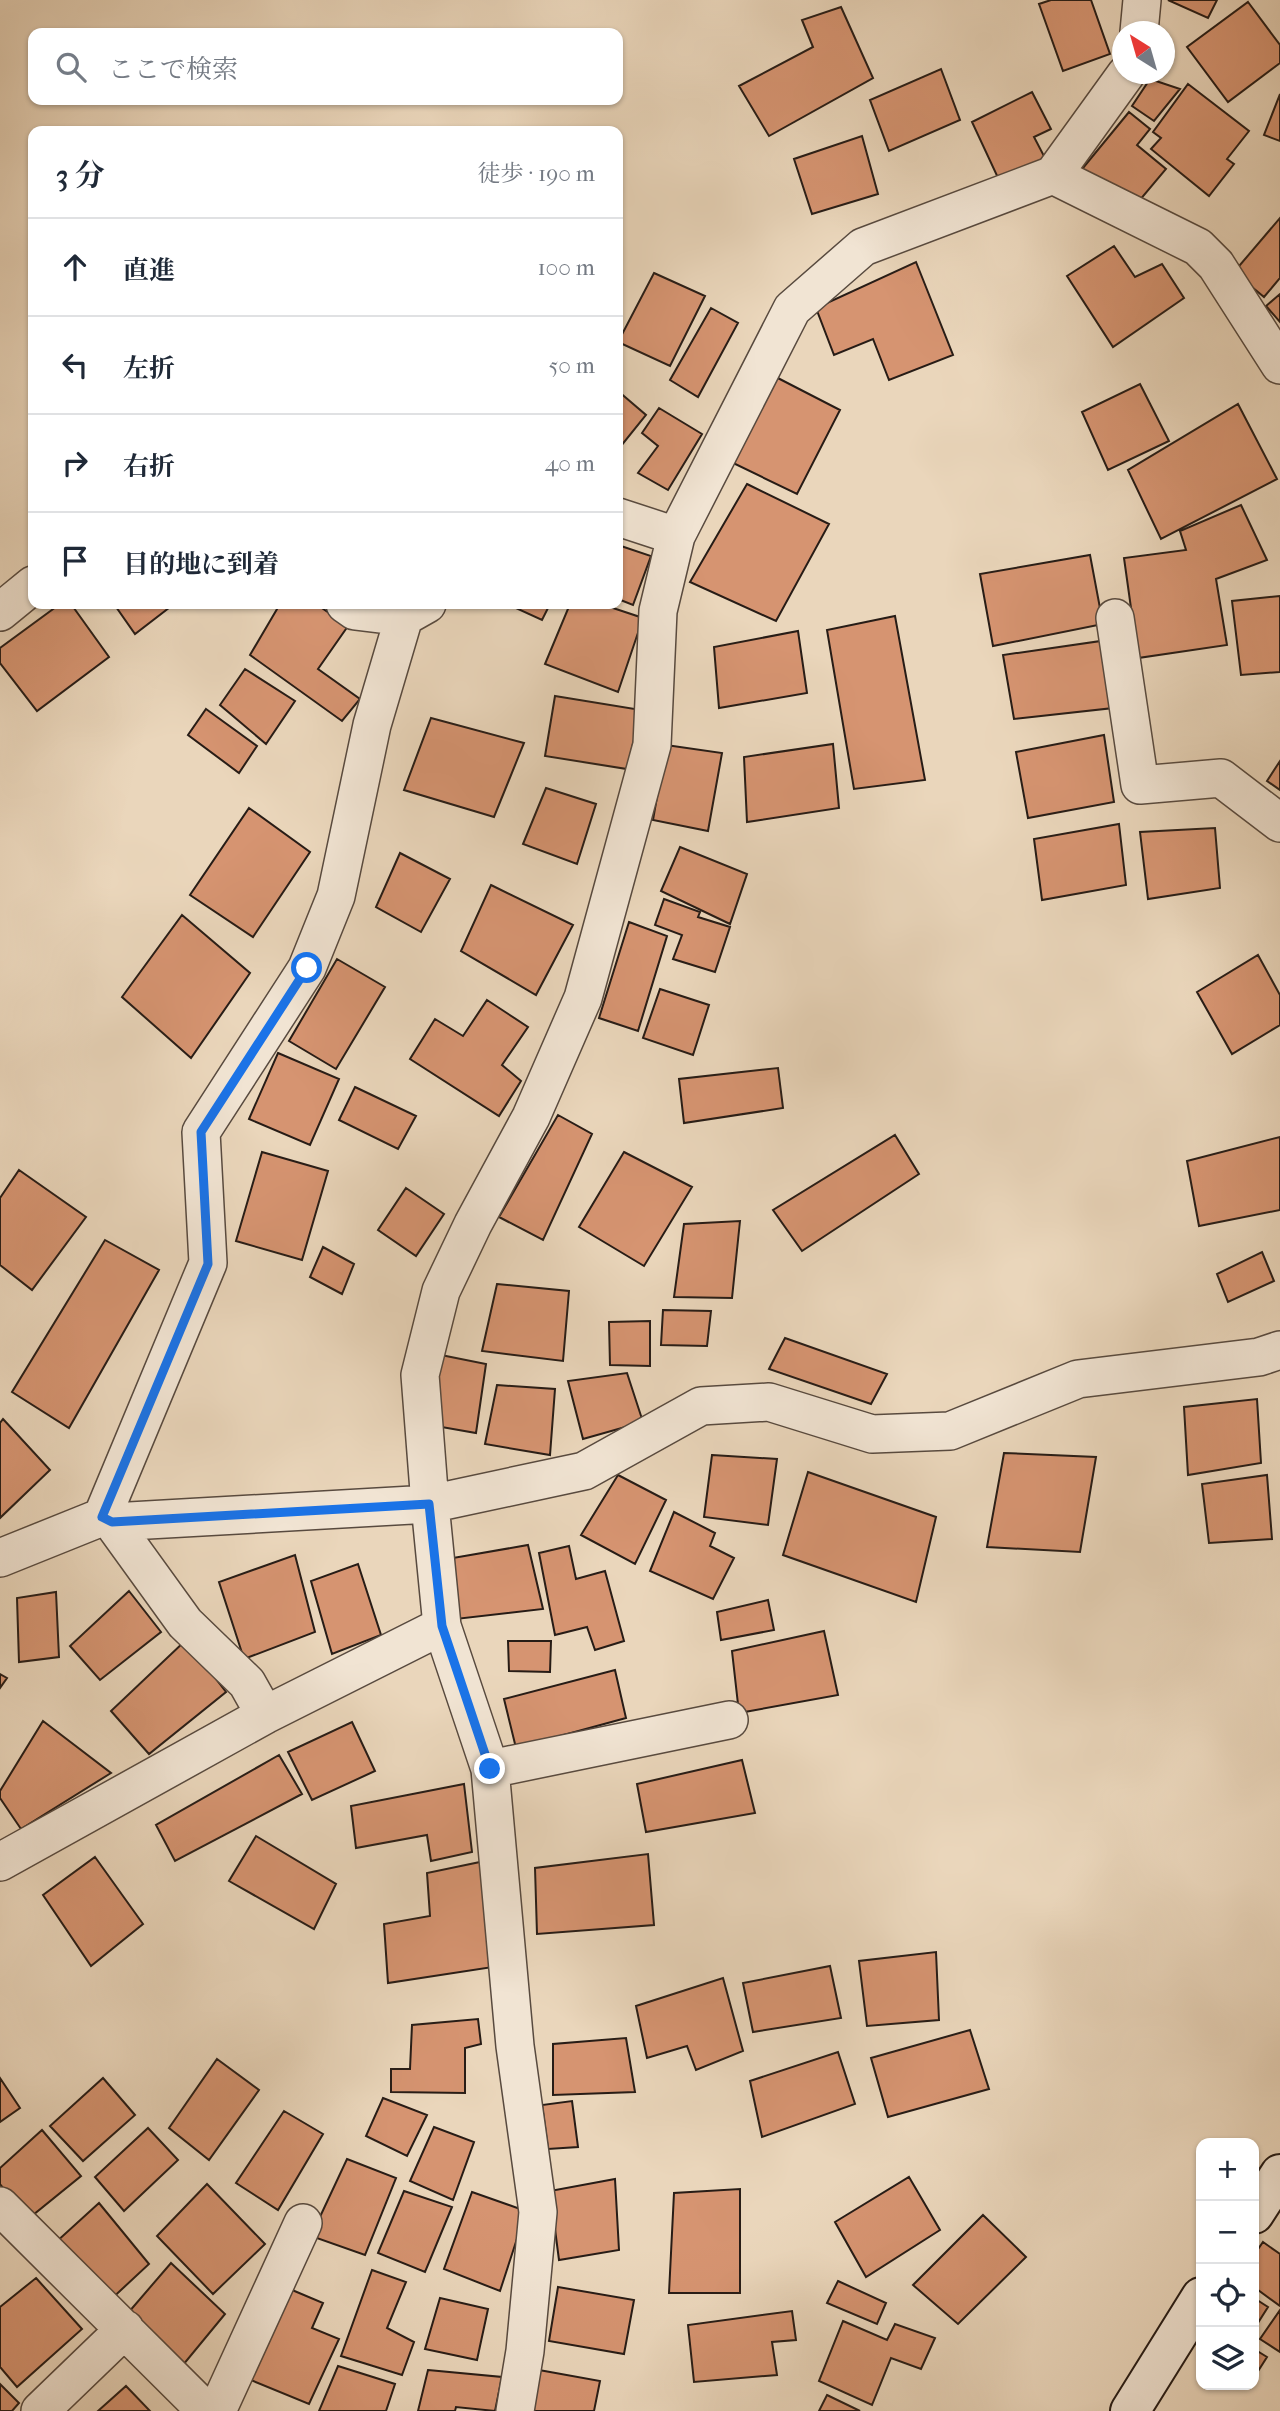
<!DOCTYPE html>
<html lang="ja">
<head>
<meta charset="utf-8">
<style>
	:root { --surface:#fff; --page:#f2f2f3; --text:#1f2937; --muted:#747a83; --line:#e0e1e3 }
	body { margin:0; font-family:"IM FELL French Canon","Noto Serif JP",serif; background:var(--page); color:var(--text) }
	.controls { position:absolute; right:21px; bottom:21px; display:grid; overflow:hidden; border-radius:14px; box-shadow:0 2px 5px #0004 }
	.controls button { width:63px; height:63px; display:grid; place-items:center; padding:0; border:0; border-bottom:2px solid var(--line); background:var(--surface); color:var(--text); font:35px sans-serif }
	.compass { position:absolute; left:1112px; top:21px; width:63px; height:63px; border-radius:50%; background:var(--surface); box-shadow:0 2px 5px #0004; rotate:323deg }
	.stop { position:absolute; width:21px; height:21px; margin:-16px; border:5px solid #1a73e8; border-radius:50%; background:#fff }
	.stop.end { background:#1a73e8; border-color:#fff; box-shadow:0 2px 7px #0008 }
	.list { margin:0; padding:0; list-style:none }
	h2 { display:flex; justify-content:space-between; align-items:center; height:91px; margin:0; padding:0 28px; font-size:30px }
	h2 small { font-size:23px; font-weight:400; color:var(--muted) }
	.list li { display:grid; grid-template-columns:46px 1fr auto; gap:21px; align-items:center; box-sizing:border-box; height:98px; padding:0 28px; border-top:2px solid var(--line) }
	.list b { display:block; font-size:26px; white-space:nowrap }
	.list em { font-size:23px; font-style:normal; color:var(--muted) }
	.icon { flex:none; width:38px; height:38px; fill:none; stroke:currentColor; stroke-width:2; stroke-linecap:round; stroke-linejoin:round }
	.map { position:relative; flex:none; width:1280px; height:2411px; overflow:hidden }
	.search { position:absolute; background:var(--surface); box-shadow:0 2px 5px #0004; left:28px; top:28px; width:595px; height:77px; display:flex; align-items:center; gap:18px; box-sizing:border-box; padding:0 24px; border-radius:14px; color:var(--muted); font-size:26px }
	.panel { position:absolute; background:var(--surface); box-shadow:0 2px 5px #0004; left:28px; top:126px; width:595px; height:483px; border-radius:14px }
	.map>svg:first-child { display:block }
</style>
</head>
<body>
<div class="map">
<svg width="1280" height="2411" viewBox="0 0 1280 2411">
	<rect width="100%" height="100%" fill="#ead6bb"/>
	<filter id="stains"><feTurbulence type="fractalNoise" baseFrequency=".00286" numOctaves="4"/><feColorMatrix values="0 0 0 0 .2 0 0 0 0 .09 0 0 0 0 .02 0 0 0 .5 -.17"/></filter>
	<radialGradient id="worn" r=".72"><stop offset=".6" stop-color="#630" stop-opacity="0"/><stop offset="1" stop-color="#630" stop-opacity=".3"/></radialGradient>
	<!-- building -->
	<path fill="#d69471" stroke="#271c16" stroke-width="2" d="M1051,0H1091L1110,54L1063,71L1039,4Z
		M1168,0H1217L1208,18Z
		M1248,2L1280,45V63L1228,102L1187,47Z
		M841,7L873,78L769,136L739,86L813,47L802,20Z
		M941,69L960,120L889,151L870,100Z
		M1150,79L1180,89L1154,121L1132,106Z
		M1188,84L1249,131L1227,159L1234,164L1209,196L1151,149L1161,138L1153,132Z
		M1032,92L1051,129L1034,137L1045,158L999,180L972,122Z
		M1280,94V141L1264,135Z
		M1129,112L1150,129L1137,145L1166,169L1134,207L1078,174Z
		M862,136L878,194L812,214L794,159Z
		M1280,218V278L1264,297L1234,272Z
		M1114,246L1135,277L1162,264L1184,298L1113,347L1067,276Z
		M916,262L953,355L889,380L873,339L834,355L816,308Z
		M654,273L705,296L670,366L618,342Z
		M1280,294V322L1266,306Z
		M711,308L738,323L698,397L670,380Z
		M770,374L840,410L797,494L729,461Z
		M1140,384L1169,441L1108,470L1082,412Z
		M618,391L646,415L621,446L618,443Z
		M1238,404L1277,479L1161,539L1128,470Z
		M659,408L702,434L668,490L638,473L658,446L642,433Z
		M747,484L829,524L776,621L690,582Z
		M1241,505L1267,560L1216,579L1227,645L1138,658L1124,558L1186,550L1180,531Z
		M618,545L651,556L633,605L618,599Z
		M1090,555L1103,624L993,646L980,574Z
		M1280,596V672L1241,675L1232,601Z
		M60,604H71L109,657L37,711L0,663V648Z
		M114,604H174L135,634Z
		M280,604H316L348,626L318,669L360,699L342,721L250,655Z
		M507,604H550L542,620Z
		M570,604H601L643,618L618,692L545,664Z
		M895,616L925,780L854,789L827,630Z
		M798,631L807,693L719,708L714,647Z
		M1101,641L1113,708L1014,719L1003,655Z
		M245,669L295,701L266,744L220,705Z
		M555,696L641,710L627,769L545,756Z
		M206,709L257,746L239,773L188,735Z
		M431,718L524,743L494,817L404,790Z
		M1104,735L1114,802L1028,818L1016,752Z
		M833,744L839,808L747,822L744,757Z
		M666,745L722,753L708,831L653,820Z
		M1280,761V790L1267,781Z
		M546,788L596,804L577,864L523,844Z
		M249,808L310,852L253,937L190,895Z
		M1119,824L1126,885L1042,900L1034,839Z
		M1215,828L1220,888L1148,899L1140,832Z
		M680,847L747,874L730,924L661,891Z
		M400,853L450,879L421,932L376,907Z
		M491,885L573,925L536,995L461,951Z
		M664,899L700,912L698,917L730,927L715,972L673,959L682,935L655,925Z
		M182,915L250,973L191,1058L122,997Z
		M629,922L667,936L638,1031L599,1018Z
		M1258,955L1280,995V1025L1232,1054L1197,992Z
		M337,959L385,987L336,1069L289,1041Z
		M660,989L709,1005L693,1055L643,1038Z
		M487,1000L528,1027L502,1065L521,1081L499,1116L410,1059L435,1019L463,1036Z
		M278,1053L339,1079L310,1145L249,1119Z
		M778,1068L783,1108L684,1123L679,1079Z
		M355,1087L416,1116L398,1149L339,1120Z
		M558,1115L592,1134L543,1240L499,1217Z
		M895,1135L919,1174L802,1251L773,1210Z
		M1280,1137V1210L1199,1226L1187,1161Z
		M262,1152L328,1171L302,1260L236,1241Z
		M624,1152L692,1187L644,1266L579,1227Z
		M19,1170L86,1217L32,1290L0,1265V1198Z
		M406,1188L444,1214L416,1256L378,1230Z
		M740,1221L732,1298L674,1297L684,1224Z
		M105,1240L159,1270L69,1428L12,1392Z
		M323,1247L354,1264L342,1294L310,1277Z
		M1262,1252L1274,1281L1228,1302L1217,1274Z
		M497,1284L569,1291L563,1361L482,1351Z
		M663,1310L711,1311L707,1346L661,1345Z
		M650,1321V1366L610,1365L609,1322Z
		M785,1338L887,1374L871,1404L769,1369Z
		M441,1355L486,1364L476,1433L430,1425Z
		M627,1373L643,1422L583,1439L568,1381Z
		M497,1385L555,1389L550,1455L485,1444Z
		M1257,1399L1261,1463L1188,1475L1184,1407Z
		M3,1419L50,1470L0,1518V1423Z
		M1004,1453L1096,1457L1080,1552L987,1547Z
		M712,1455L777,1459L768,1525L704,1517Z
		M808,1472L936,1517L916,1602L783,1555Z
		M618,1475L666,1500L635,1564L581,1535Z
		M1267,1475L1272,1539L1209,1543L1202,1484Z
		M674,1512L715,1533L710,1546L734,1558L713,1599L650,1571Z
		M528,1545L543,1609L456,1619L447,1559Z
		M569,1546L576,1579L605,1571L624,1641L595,1650L587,1627L555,1635L539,1553Z
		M295,1555L315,1632L244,1659L219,1582Z
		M358,1564L381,1635L332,1654L311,1581Z
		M129,1591L161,1632L100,1680L70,1646Z
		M56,1592L59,1657L19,1662L17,1598Z
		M768,1600L774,1630L721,1640L717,1612Z
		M824,1631L838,1695L739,1713L732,1651Z
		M186,1640L226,1692L149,1754L111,1711Z
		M508,1641H551L550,1672L509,1671Z
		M615,1670L626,1718L516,1748L504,1699Z
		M0,1674L7,1678L0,1688Z
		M43,1721L111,1773L21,1829L0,1798V1791Z
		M352,1722L375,1771L312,1800L288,1752Z
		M279,1755L302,1794L175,1861L156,1825Z
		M742,1760L755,1813L646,1832L637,1784Z
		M464,1784L472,1852L431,1861L427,1835L356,1848L351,1806Z
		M256,1836L336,1884L314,1929L229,1881Z
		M648,1854L654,1925L537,1934L535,1868Z
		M95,1857L143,1924L91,1966L43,1895Z
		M480,1862L493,1967L388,1983L384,1924L430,1916L427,1873Z
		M936,1952L939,2020L867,2026L859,1961Z
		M830,1966L841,2018L753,2032L743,1983Z
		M723,1978L743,2051L696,2070L687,2046L647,2058L636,2006Z
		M478,2019L481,2044L465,2048V2093L391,2092V2069H410L412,2025Z
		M970,2030L989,2089L888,2117L871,2058Z
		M626,2038L635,2092L553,2095V2044Z
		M838,2052L855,2104L762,2137L750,2081Z
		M217,2059L259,2090L209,2160L169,2128Z
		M0,2078L20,2108L0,2122Z
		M103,2078L135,2115L83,2161L50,2126Z
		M383,2098L427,2115L407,2156L366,2136Z
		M572,2101L578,2147L548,2149L542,2105Z
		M284,2111L323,2134L278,2210L236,2183Z
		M434,2127L474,2142L453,2200L410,2181Z
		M148,2128L178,2160L124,2211L95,2177Z
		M42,2130L81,2176L28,2219L0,2184V2168Z
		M347,2159L396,2178L365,2255L311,2236Z
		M909,2177L940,2230L866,2277L835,2222Z
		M615,2179L619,2250L559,2260L550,2191Z
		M207,2184L265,2244L213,2294L157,2236Z
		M740,2189V2293H669L674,2193Z
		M404,2191L452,2207L425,2272L378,2253Z
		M472,2192L526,2211L500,2291L444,2269Z
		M99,2203L149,2264L107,2303L55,2243Z
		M983,2215L1026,2257L958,2324L913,2285Z
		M1263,2242L1280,2254V2306L1254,2287V2255Z
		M171,2263L225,2314L183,2365L128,2313Z
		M372,2270L406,2282L387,2328L414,2342L402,2375L341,2356Z
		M36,2278L82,2329L17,2387L0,2367V2307Z
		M838,2281L886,2303L877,2324L827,2303Z
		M285,2287L323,2303L312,2328L339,2339L309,2404L246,2378Z
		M558,2287L634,2300L624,2354L549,2341Z
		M440,2298L488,2309L477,2360L425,2349Z
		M1254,2298L1268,2307L1254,2329Z
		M1280,2310V2352L1260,2339Z
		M792,2311L796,2340L772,2342L777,2375L694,2382L688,2325Z
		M843,2321L887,2340L895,2324L935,2338L921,2369L891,2358L872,2405L819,2381Z
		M1254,2349L1267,2357L1255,2376L1254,2375Z
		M338,2366L395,2384L386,2411H319Z
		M428,2370L502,2377L495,2411L456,2407L455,2411H418Z
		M539,2370L600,2381L594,2411H531Z
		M0,2384L19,2403L12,2411H0Z
		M126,2386L150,2411H98Z
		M827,2395L860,2411H819Z"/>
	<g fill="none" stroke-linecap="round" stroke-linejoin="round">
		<!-- street casing -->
		<g stroke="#584a3f" stroke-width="40">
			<path id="street" d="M1139,32L1142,0
				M1053,175L1198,247L1216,265L1280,365
				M618,517L676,536
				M345,604L355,611L404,617L427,604
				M0,612L33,585
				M1115,618L1140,785L1221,778L1280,823
				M102,1517L208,1263L201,1132L307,968L336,896L372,725L404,617
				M112,1522L430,1504L584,1471L701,1406L769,1402L872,1434L950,1431L1078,1379L1259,1357L1280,1350
				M0,1558L102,1517L112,1522L185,1623L247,1683L265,1715
				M490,1769L729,1720
				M0,1862L265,1715L442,1626
				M0,2206L206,2411
				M40,2411L125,2329
				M217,2411L303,2223
				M515,2411L525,2351L538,2212L515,2046L490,1769L442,1626L430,1504L420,1375L441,1291L473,1224L531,1117L583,998L652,745L658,611L676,536L792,309L863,247L1053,175L1126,74"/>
		</g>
		<!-- secondary casing -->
		<g stroke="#271c16" stroke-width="42">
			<path id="secondary" d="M1254,2214L1280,2174
				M1130,2411L1201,2297"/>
		</g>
		<!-- street -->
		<use href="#street" stroke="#f1e4d3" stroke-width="37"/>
		<!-- secondary -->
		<use href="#secondary" stroke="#f1e4d3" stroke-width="38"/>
	</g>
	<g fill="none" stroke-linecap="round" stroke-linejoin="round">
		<!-- route -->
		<path stroke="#1a73e8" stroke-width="9" d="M307,968L201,1132L208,1264L102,1517L112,1522L429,1504L442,1626L490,1769"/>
	</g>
	<rect width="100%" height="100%" filter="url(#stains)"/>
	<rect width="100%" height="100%" fill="url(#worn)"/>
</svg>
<div class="controls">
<button>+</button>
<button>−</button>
<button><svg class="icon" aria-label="locate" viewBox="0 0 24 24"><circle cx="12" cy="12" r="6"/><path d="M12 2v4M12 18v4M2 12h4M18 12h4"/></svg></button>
<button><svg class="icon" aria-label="layers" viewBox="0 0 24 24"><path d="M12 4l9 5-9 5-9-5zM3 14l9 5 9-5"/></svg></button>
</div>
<svg class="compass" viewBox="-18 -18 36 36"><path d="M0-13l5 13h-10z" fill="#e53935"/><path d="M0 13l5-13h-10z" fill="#747a83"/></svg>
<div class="stop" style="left:307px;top:968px"></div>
<div class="stop end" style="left:490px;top:1769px"></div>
<div class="search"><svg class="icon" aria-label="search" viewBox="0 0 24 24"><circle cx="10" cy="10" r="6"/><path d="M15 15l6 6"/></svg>ここで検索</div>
<section class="panel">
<h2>3 分<small>徒歩 · 190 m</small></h2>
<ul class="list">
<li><svg class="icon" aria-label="ahead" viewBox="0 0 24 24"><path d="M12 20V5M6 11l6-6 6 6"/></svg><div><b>直進</b></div><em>100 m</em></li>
<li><svg class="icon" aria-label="left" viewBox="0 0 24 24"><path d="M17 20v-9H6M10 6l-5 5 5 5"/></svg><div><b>左折</b></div><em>50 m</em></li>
<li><svg class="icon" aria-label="right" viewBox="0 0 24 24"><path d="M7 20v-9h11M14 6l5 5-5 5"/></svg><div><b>右折</b></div><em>40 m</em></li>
<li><svg class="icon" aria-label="arrive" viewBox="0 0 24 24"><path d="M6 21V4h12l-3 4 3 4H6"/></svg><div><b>目的地に到着</b></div></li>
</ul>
</section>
</div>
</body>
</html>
